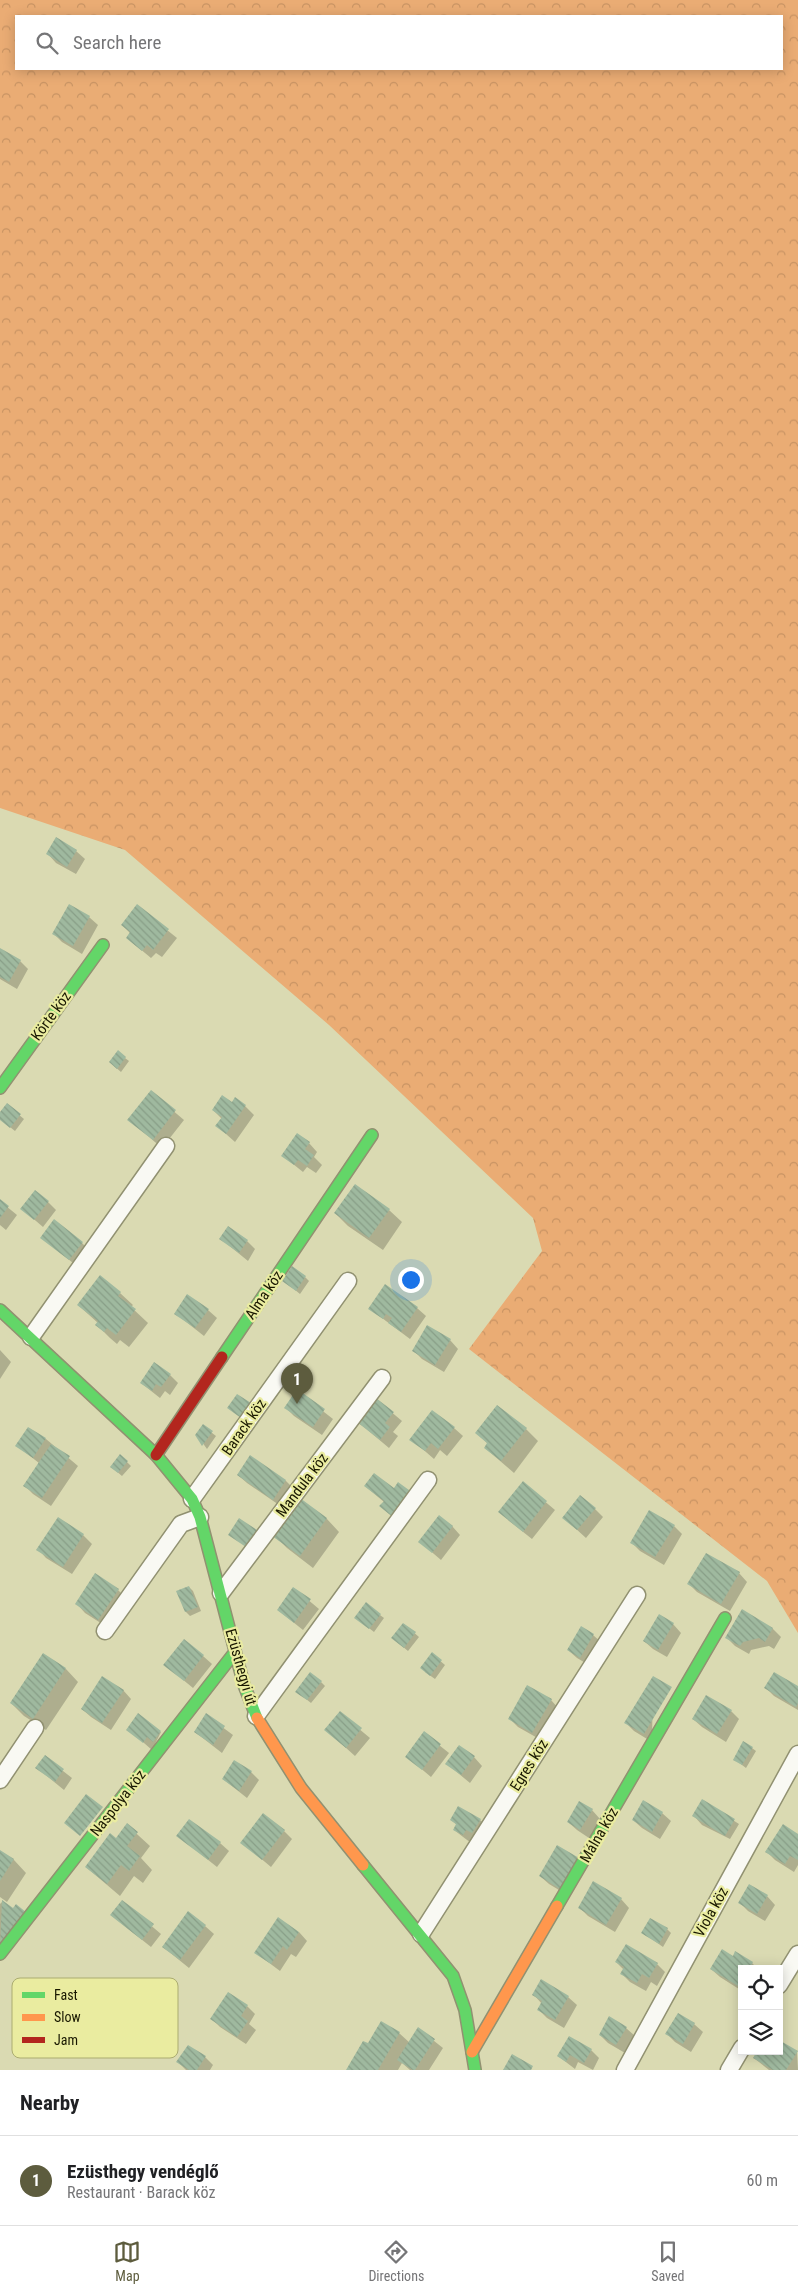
<!DOCTYPE html>
<html lang="en">
<head>
<meta charset="utf-8">
<style>
	:root { --surface:#fff; --page:#f2f2f2; --text:#202124; --muted:#757577; --line:#e0e0e0; --accent:#5d5c3e }
	body { margin:0; font-family:"Roboto Condensed",sans-serif; background:var(--page); color:var(--text) }
	.controls { position:absolute; right:15px; bottom:15px; display:grid; overflow:hidden; border-radius:0px; box-shadow:0 2px 12px #0003 }
	.controls button { width:45px; height:45px; display:grid; place-items:center; padding:0; border:0; border-bottom:1px solid var(--line); background:var(--surface); color:var(--text); font:25px sans-serif }
	.you { position:absolute; left:410px; top:1279px; width:18px; height:18px; margin:-12px; border:4px solid #fff; border-radius:50%; background:#1a73e8; box-shadow:0 0 0 8px #1a73e833 }
	.badge { display:grid; place-items:center; width:32px; height:32px; border-radius:50%; background:var(--accent); color:#fff; font-size:16px; font-weight:700 }
	.pin { position:absolute; translate:-50% -41px; filter:drop-shadow(0 1px 2px #0008) }
	.pin::after { content:''; position:absolute; top:26px; width:18px; height:15px; background:inherit; clip-path:polygon(0 0,100% 0,50% 100%) }
	.list { margin:0; padding:0; list-style:none }
	h2 { display:flex; justify-content:space-between; align-items:center; height:65px; margin:0; padding:0 20px; font-size:21px }
	h2 small { font-size:16px; font-weight:400; color:var(--muted) }
	.list li { display:grid; grid-template-columns:32px 1fr auto; gap:15px; align-items:center; box-sizing:border-box; height:90px; padding:0 20px; border-top:1px solid var(--line) }
	.list b { display:block; font-size:19px; white-space:nowrap }
	.list p { margin:0; font-size:16px; white-space:nowrap; color:var(--muted) }
	.list em { font-size:16px; font-style:normal; color:var(--muted) }
	.icon { flex:none; width:28px; height:28px; fill:none; stroke:currentColor; stroke-width:2; stroke-linecap:round; stroke-linejoin:round }
	.map { position:relative; flex:none; width:798px; height:2070px; overflow:hidden }
	.search { position:absolute; background:var(--surface); box-shadow:0 2px 12px #0003; left:15px; right:15px; top:15px; height:55px; display:flex; align-items:center; gap:12px; box-sizing:border-box; padding:0 18px; border-radius:0px; color:var(--muted); font-size:19px }
	.sheet { height:155px; background:var(--surface) }
	nav { display:flex; justify-content:space-around; align-items:center; box-sizing:border-box; height:70px; border-top:1px solid var(--line); background:var(--surface); font-size:14px; color:var(--muted) }
	nav a { display:grid; justify-items:center; gap:2px }
	nav .on { color:var(--accent) }
	.map>svg:first-child { display:block }
</style>
</head>
<body>
<div class="map">
<svg width="798" height="2070" viewBox="0 0 798 2070">
	<defs>
		<pattern id="forest-crowns" width="20" height="18" patternUnits="userSpaceOnUse" patternTransform="scale(1.25)"><rect width="20" height="18" fill="#eaac74"/><path d="M2 6a3 3 0 1 1 6 0M12 15a3 3 0 1 1 6 0" fill="none" stroke="#c89363"/></pattern>
		<pattern id="building-back-hatch" width="6" height="6" patternUnits="userSpaceOnUse" patternTransform="scale(1.25)"><rect width="6" height="6" fill="#9fb99f"/><path d="M-1 5l2 2M0 0l6 6M5-1l2 2" fill="none" stroke="#889e87"/></pattern>
	</defs>
	<rect width="100%" height="100%" fill="#dadab2"/>
	<!-- forest -->
	<path fill="url(#forest-crowns)" fill-rule="evenodd" d="M0,0H798V1633L767,1581L469,1349L542,1251L533,1218L329,1025L125,850L0,808ZM16,16H782V69H16Z"/>
	<!-- shadow -->
	<path fill="#0003" d="M76,851L85,859L76,874L56,863L48,854Z
		M137,906L177,938L162,957L156,953L151,958L127,938L131,934L122,925Z
		M89,917L98,925L82,954L62,942L54,934Z
		M0,950L20,961L28,969L17,989L0,979Z
		M125,1058L129,1061L121,1072L114,1066Z
		M151,1092L184,1120L162,1148L129,1120Z
		M232,1104L245,1106L254,1115L235,1142L217,1126L222,1119L213,1110Z
		M7,1105L24,1119L15,1131L0,1119V1114Z
		M309,1143L317,1152L314,1157L322,1165L316,1173L307,1167L303,1172L283,1156Z
		M0,1201L17,1215L6,1230L0,1225Z
		M48,1202L56,1210L43,1227L22,1209Z
		M389,1210L402,1222L383,1250L348,1226L335,1213Z
		M42,1238L82,1243L90,1251L78,1267Z
		M221,1239L247,1241L255,1249L248,1261Z
		M305,1277L309,1281L300,1294L284,1281Z
		M120,1293L133,1305L131,1307L148,1323L129,1347L120,1340L117,1344L110,1338L97,1325L98,1323L78,1305Z
		M417,1308L426,1316L410,1339L370,1309Z
		M208,1310L217,1318L204,1336L176,1314Z
		M450,1340L458,1349L444,1372L422,1359L413,1350Z
		M0,1350L11,1362L0,1379Z
		M170,1375L178,1383L170,1395L165,1391L160,1398L141,1383Z
		M297,1391L333,1419L322,1435L294,1416L286,1408Z
		M376,1399L402,1421L393,1432L398,1436L389,1448L358,1422Z
		M203,1426L216,1436L207,1449L197,1435Z
		M29,1428L46,1439L78,1466L51,1506L33,1494L25,1486L39,1463L17,1446Z
		M454,1428L463,1436L447,1456L440,1450L434,1459L411,1439Z
		M526,1429L538,1441L514,1473L485,1448L488,1444L477,1433Z
		M121,1456L131,1466L122,1476L116,1471Z
		M251,1457L286,1481L294,1489L282,1507L247,1483L238,1475Z
		M523,1483L555,1510L532,1539L508,1520Z
		M365,1486L394,1489L403,1525L381,1506L384,1502Z
		M300,1500L327,1519L339,1532L313,1568L287,1548L274,1535Z
		M595,1509L603,1517L586,1538L564,1518Z
		M58,1519L83,1535L92,1544L72,1574L46,1558L38,1549Z
		M240,1519L265,1539L255,1554L230,1534Z
		M452,1526L460,1535L441,1560L420,1542Z
		M674,1526L682,1534L664,1565L640,1551L632,1543Z
		M739,1573L747,1582L730,1611L697,1592L689,1584Z
		M189,1587L193,1591L201,1611L190,1616L186,1612L178,1592Z
		M294,1588L319,1609L303,1630L278,1610Z
		M118,1590L126,1598L107,1627L85,1613L77,1604Z
		M742,1611L773,1629L781,1637L774,1649L769,1646L751,1650L749,1654L735,1646L727,1638Z
		M380,1615L384,1618L374,1632L360,1621Z
		M404,1624L419,1637L408,1651L397,1642Z
		M673,1624L681,1633L667,1657L653,1649L644,1641Z
		M593,1635L602,1643L589,1665L577,1658L568,1650Z
		M43,1654L66,1669L78,1682L46,1730L24,1716L11,1703Z
		M432,1654L445,1665L435,1679L425,1672Z
		M203,1656L212,1664L193,1688L165,1665Z
		M653,1678L652,1742L634,1731L626,1723Z
		M321,1682L325,1686L311,1703L301,1695Z
		M766,1688H798V1710L774,1696Z
		M123,1690L131,1699L111,1730L91,1717L82,1709Z
		M551,1700L559,1709L541,1740L518,1727L510,1719Z
		M731,1711L739,1719L726,1742L702,1727L693,1719Z
		M340,1713L370,1738L355,1756L326,1730Z
		M206,1715L233,1735L222,1753L195,1732Z
		M128,1729L161,1732L152,1750Z
		M424,1733L449,1753L431,1777L406,1756Z
		M752,1748L756,1751L746,1768L734,1759Z
		M45,1757L72,1778L64,1790L37,1768Z
		M474,1757L482,1766L470,1783L447,1764Z
		M251,1772L259,1780L247,1798L223,1779Z
		M703,1801L739,1824L730,1839L702,1825L694,1816Z
		M592,1810L600,1819L589,1838L577,1830L568,1822Z
		M662,1813L671,1821L660,1839L642,1828L633,1820Z
		M451,1820H480L489,1828L471,1843L454,1830L457,1825Z
		M127,1825L150,1846L141,1858L152,1870L143,1883L134,1876L120,1896L86,1867L116,1840Z
		M284,1831L292,1839L271,1867L241,1842Z
		M798,1835V1865L794,1872L775,1860L767,1852Z
		M178,1836L220,1843L229,1851L217,1867Z
		M557,1847L569,1896L549,1884L540,1876Z
		M0,1851L14,1860L26,1873L7,1902L0,1897Z
		M767,1896L775,1905L765,1921L748,1911L740,1903Z
		M621,1899L629,1908L615,1932L588,1916L579,1907Z
		M122,1901L161,1934L151,1947L111,1915Z
		M2,1902L13,1910L0,1955V1904Z
		M205,1926L214,1934L189,1968L163,1947Z
		M667,1929L671,1933L663,1947L643,1933Z
		M299,1932L307,1941L296,1957L291,1954L280,1971L256,1953Z
		M733,1957L752,1963L758,1969H742V1991L720,1977L711,1969Z
		M616,1962L657,1964L665,1972L657,1986L651,1982L646,1991L630,1982L622,1974L624,1970Z
		M534,1995L568,1997L577,2005L564,2028L547,2018L539,2010L542,2004Z
		M247,2006L255,2014L249,2024L256,2030L246,2044L220,2027L212,2019Z
		M694,2024L703,2032L691,2052L675,2042L667,2034Z
		M626,2028L635,2036L625,2053L608,2043L600,2035Z
		M419,2029L443,2048L429,2070H410L402,2063L398,2070H348L368,2045L399,2033L410,2043Z
		M591,2050L599,2058L593,2070L578,2062L575,2069L558,2056Z
		M797,2052L798,2070H769L754,2058Z
		M205,2057L213,2065L210,2070H186L178,2062Z"/>
	<!-- building -->
	<path fill="url(#building-back-hatch)" d="M56,837L77,850L67,867L46,854Z
		M69,904L90,916L73,946L52,934Z
		M137,904L169,929L153,950L147,945L142,951L126,938L130,932L121,925Z
		M0,948L21,960L9,982L0,977Z
		M118,1050L126,1057L117,1069L109,1062Z
		M151,1090L176,1110L153,1140L127,1120Z
		M222,1095L232,1102L235,1097L246,1105L226,1134L215,1126L222,1117L212,1110Z
		M7,1103L21,1114L10,1128L0,1120V1112Z
		M297,1133L310,1142L305,1149L314,1155L307,1166L298,1160L294,1165L281,1156Z
		M355,1184L390,1209L369,1238L334,1213Z
		M35,1190L49,1201L34,1220L20,1209Z
		M0,1199L9,1206L0,1218Z
		M54,1219L83,1242L69,1260L40,1238Z
		M228,1226L248,1240L239,1253L219,1239Z
		M292,1266L306,1276L296,1291L282,1281Z
		M100,1275L121,1292L118,1296L136,1309L116,1335L107,1328L104,1332L95,1325L98,1321L77,1305Z
		M385,1284L418,1307L401,1332L388,1323L392,1318L386,1314L383,1319L368,1309Z
		M187,1294L209,1309L195,1328L174,1314Z
		M427,1325L451,1339L435,1365L412,1351Z
		M154,1362L171,1374L161,1387L156,1384L152,1391L140,1383Z
		M297,1389L325,1409L313,1427L284,1408Z
		M237,1394L251,1403L241,1418L227,1408Z
		M376,1398L394,1412L385,1423L390,1427L380,1440L357,1422Z
		M497,1405L527,1428L501,1461L484,1448L487,1443L475,1433Z
		M432,1410L455,1427L438,1449L431,1443L425,1451L409,1440Z
		M203,1424L213,1431L202,1446L195,1435Z
		M28,1427L46,1438L33,1458L15,1446Z
		M51,1444L70,1456L42,1498L23,1486Z
		M120,1454L128,1461L118,1473L110,1467Z
		M250,1455L286,1480L273,1500L237,1475Z
		M374,1473L394,1488L398,1482L413,1493L394,1518L379,1506L384,1501L364,1486Z
		M523,1481L547,1501L523,1532L498,1512Z
		M580,1495L596,1508L577,1530L562,1518Z
		M300,1498L327,1518L300,1556L272,1536Z
		M649,1510L675,1525L655,1557L630,1543Z
		M439,1515L453,1526L432,1553L418,1542Z
		M58,1517L84,1534L63,1567L36,1550Z
		M239,1518L257,1530L246,1547L228,1535Z
		M706,1553L740,1572L721,1604L687,1584Z
		M95,1573L119,1589L98,1620L75,1604Z
		M189,1586L198,1607L185,1612L176,1591Z
		M293,1587L311,1599L294,1623L277,1610Z
		M366,1602L381,1614L369,1629L354,1618Z
		M742,1609L773,1628L765,1642L759,1638L743,1642L740,1646L725,1638Z
		M659,1614L674,1623L658,1650L643,1641Z
		M403,1623L416,1632L404,1648L391,1638Z
		M581,1626L594,1634L580,1658L567,1650Z
		M184,1639L204,1655L184,1681L163,1665Z
		M432,1652L442,1660L430,1676L420,1668Z
		M43,1653L66,1668L33,1719L10,1703Z
		M310,1672L322,1681L307,1700L295,1692Z
		M774,1672L798,1686V1703L796,1707L764,1688Z
		M102,1676L124,1690L102,1723L81,1709Z
		M653,1676L672,1687L644,1734L624,1723Z
		M527,1685L552,1699L532,1733L508,1719Z
		M706,1695L732,1710L717,1734L692,1719Z
		M340,1711L362,1728L346,1748L324,1730Z
		M138,1713L161,1731L153,1742L147,1737L143,1743L126,1730Z
		M206,1713L225,1726L213,1745L194,1732Z
		M424,1731L441,1744L422,1770L405,1757Z
		M743,1741L753,1747L742,1765L733,1760Z
		M459,1745L475,1756L461,1775L445,1764Z
		M45,1755L64,1769L55,1782L35,1768Z
		M234,1760L252,1771L239,1791L222,1779Z
		M86,1794L103,1807L80,1836L64,1823Z
		M702,1799L735,1819L725,1836L692,1816Z
		M643,1800L663,1812L652,1832L632,1820Z
		M579,1801L593,1809L580,1830L567,1822Z
		M458,1806L481,1819L472,1833L466,1830L463,1835L453,1830L456,1824L450,1820Z
		M263,1813L285,1830L262,1860L240,1843Z
		M189,1819L221,1842L208,1860L176,1836Z
		M127,1823L138,1832L127,1846L140,1856L129,1871L121,1865L107,1884L85,1867L110,1833L116,1838Z
		M783,1824L798,1834V1860L790,1856L785,1864L765,1852Z
		M557,1845L579,1858L560,1889L539,1876Z
		M0,1850L14,1859L0,1881Z
		M593,1881L622,1898L606,1925L578,1908Z
		M749,1884L768,1895L757,1914L738,1903Z
		M2,1900L13,1908L16,1904L27,1913L0,1948Z
		M122,1900L154,1924L142,1940L110,1915Z
		M188,1911L206,1925L180,1960L162,1947Z
		M278,1917L299,1932L287,1950L283,1946L271,1964L254,1953Z
		M650,1918L668,1928L659,1944L641,1933Z
		M626,1944L658,1963L649,1978L642,1974L637,1983L620,1974L624,1967L615,1962Z
		M722,1949L733,1956L735,1951L753,1962L749,1969H742V1980L738,1986L710,1969Z
		M541,1979L569,1996L555,2020L537,2010L542,2001L532,1995Z
		M228,1992L248,2005L241,2016L248,2021L237,2037L210,2019Z
		M678,2013L695,2023L683,2044L665,2034Z
		M609,2016L627,2027L616,2045L599,2035Z
		M381,2021L400,2032L378,2070H346L363,2041L368,2043Z
		M418,2027L435,2039L415,2070H413L397,2060Z
		M569,2036L592,2049L584,2063L570,2055L566,2062L557,2056Z
		M779,2040L798,2051L786,2070H773L753,2058L757,2051H779Z
		M188,2045L206,2056L197,2070H189L176,2062Z
		M512,2054L533,2066L531,2070H503Z"/>
	<g fill="none" stroke-linecap="round" stroke-linejoin="round">
		<!-- street casing -->
		<g stroke="#919171" stroke-width="19">
			<path id="street" d="M31,1337L166,1146
				M192,1499L348,1281
				M221,1593L382,1378
				M105,1631L181,1524L200,1517
				M256,1716L428,1480
				M0,1780L35,1728
				M421,1934L637,1595
				M779,1985L798,1954
				M625,2070L798,1754
				M729,2070L742,2048"/>
		</g>
		<!-- fast casing -->
		<g stroke="#919171" stroke-width="14">
			<path id="fast" d="M0,1088L103,945
				M0,1310L156,1455L192,1499L200,1517L244,1685L257,1718
				M222,1357L372,1135
				M363,1865L453,1976L465,2010L475,2070
				M557,1906L725,1618
				M0,1954L235,1652"/>
		</g>
		<!-- slow casing -->
		<g stroke="#919171" stroke-width="14">
			<path id="slow" d="M257,1718L301,1788L363,1865
				M472,2052L557,1906"/>
		</g>
		<!-- jam casing -->
		<g stroke="#919171" stroke-width="14">
			<path id="jam" d="M156,1455L222,1357"/>
		</g>
		<!-- street -->
		<use href="#street" stroke="#f9f9f3" stroke-width="16"/>
		<!-- fast -->
		<use href="#fast" stroke="#63d668" stroke-width="11"/>
		<!-- slow -->
		<use href="#slow" stroke="#ff974d" stroke-width="11"/>
		<!-- jam -->
		<use href="#jam" stroke="#b3261e" stroke-width="11"/>
	</g>
	<g text-anchor="middle" stroke-width="4.5" stroke-linejoin="round" paint-order="stroke">
		<!-- street labels -->
		<g font-size="15" fill="#191800" stroke="#eaeca0">
			<text transform="translate(51 1016) rotate(-54)" y="5">Körte köz</text>
			<text transform="translate(264 1295) rotate(-56)" y="5">Alma köz</text>
			<text transform="translate(244 1427) rotate(-55)" y="5">Barack köz</text>
			<text transform="translate(302 1485) rotate(-53)" y="5">Mandula köz</text>
			<text transform="translate(241 1667) rotate(74)" y="5">Ezüsthegyi út</text>
			<text transform="translate(529 1765) rotate(-58)" y="5">Egres köz</text>
			<text transform="translate(118 1803) rotate(-52)" y="5">Naspolya köz</text>
			<text transform="translate(599 1835) rotate(-60)" y="5">Málna köz</text>
			<text transform="translate(711 1912) rotate(-61)" y="5">Viola köz</text>
		</g>
	</g>
	<!-- legend -->
	<rect x="12" y="1978" width="166" height="80" rx="8" fill="#eaeca0" stroke="#abac70" stroke-width="1"/>
	<rect x="22" y="1992" width="23" height="6" fill="#63d668"/>
	<rect x="22" y="2014" width="23" height="7" fill="#ff974d"/>
	<rect x="22" y="2037" width="23" height="6" fill="#b3261e"/>
	<g font-size="14" fill="#191800">
		<text x="54" y="2000">Fast</text>
		<text x="54" y="2022">Slow</text>
		<text x="54" y="2045">Jam</text>
	</g>
</svg>
<div class="controls">
<button><svg class="icon" aria-label="locate" viewBox="0 0 24 24"><circle cx="12" cy="12" r="6"/><path d="M12 2v4M12 18v4M2 12h4M18 12h4"/></svg></button>
<button><svg class="icon" aria-label="layers" viewBox="0 0 24 24"><path d="M12 4l9 5-9 5-9-5zM3 14l9 5 9-5"/></svg></button>
</div>
<div class="you"></div>
<div class="pin badge" style="left:297px;top:1404px">1</div>
<div class="search"><svg class="icon" aria-label="search" viewBox="0 0 24 24"><circle cx="10" cy="10" r="6"/><path d="M15 15l6 6"/></svg>Search here</div>
</div>
<section class="sheet">
<h2>Nearby<small></small></h2>
<ul class="list">
<li><span class="badge">1</span><div><b>Ezüsthegy vendéglő</b><p>Restaurant · Barack köz</p></div><em>60 m</em></li>
</ul>
</section>
<nav>
<a class="on"><svg class="icon" aria-label="map" viewBox="0 0 24 24"><path d="M3 6l6-2 6 2 6-2v14l-6 2-6-2-6 2zM9 4v14M15 6v14"/></svg>Map</a>
<a><svg class="icon" aria-label="directions" viewBox="0 0 24 24"><path d="M12 3l9 9-9 9-9-9zM9 14v-3h6M13 9l2 2-2 2"/></svg>Directions</a>
<a><svg class="icon" aria-label="saved" viewBox="0 0 24 24"><path d="M7 4h10v16l-5-4-5 4z"/></svg>Saved</a>
</nav>
</body>
</html>
